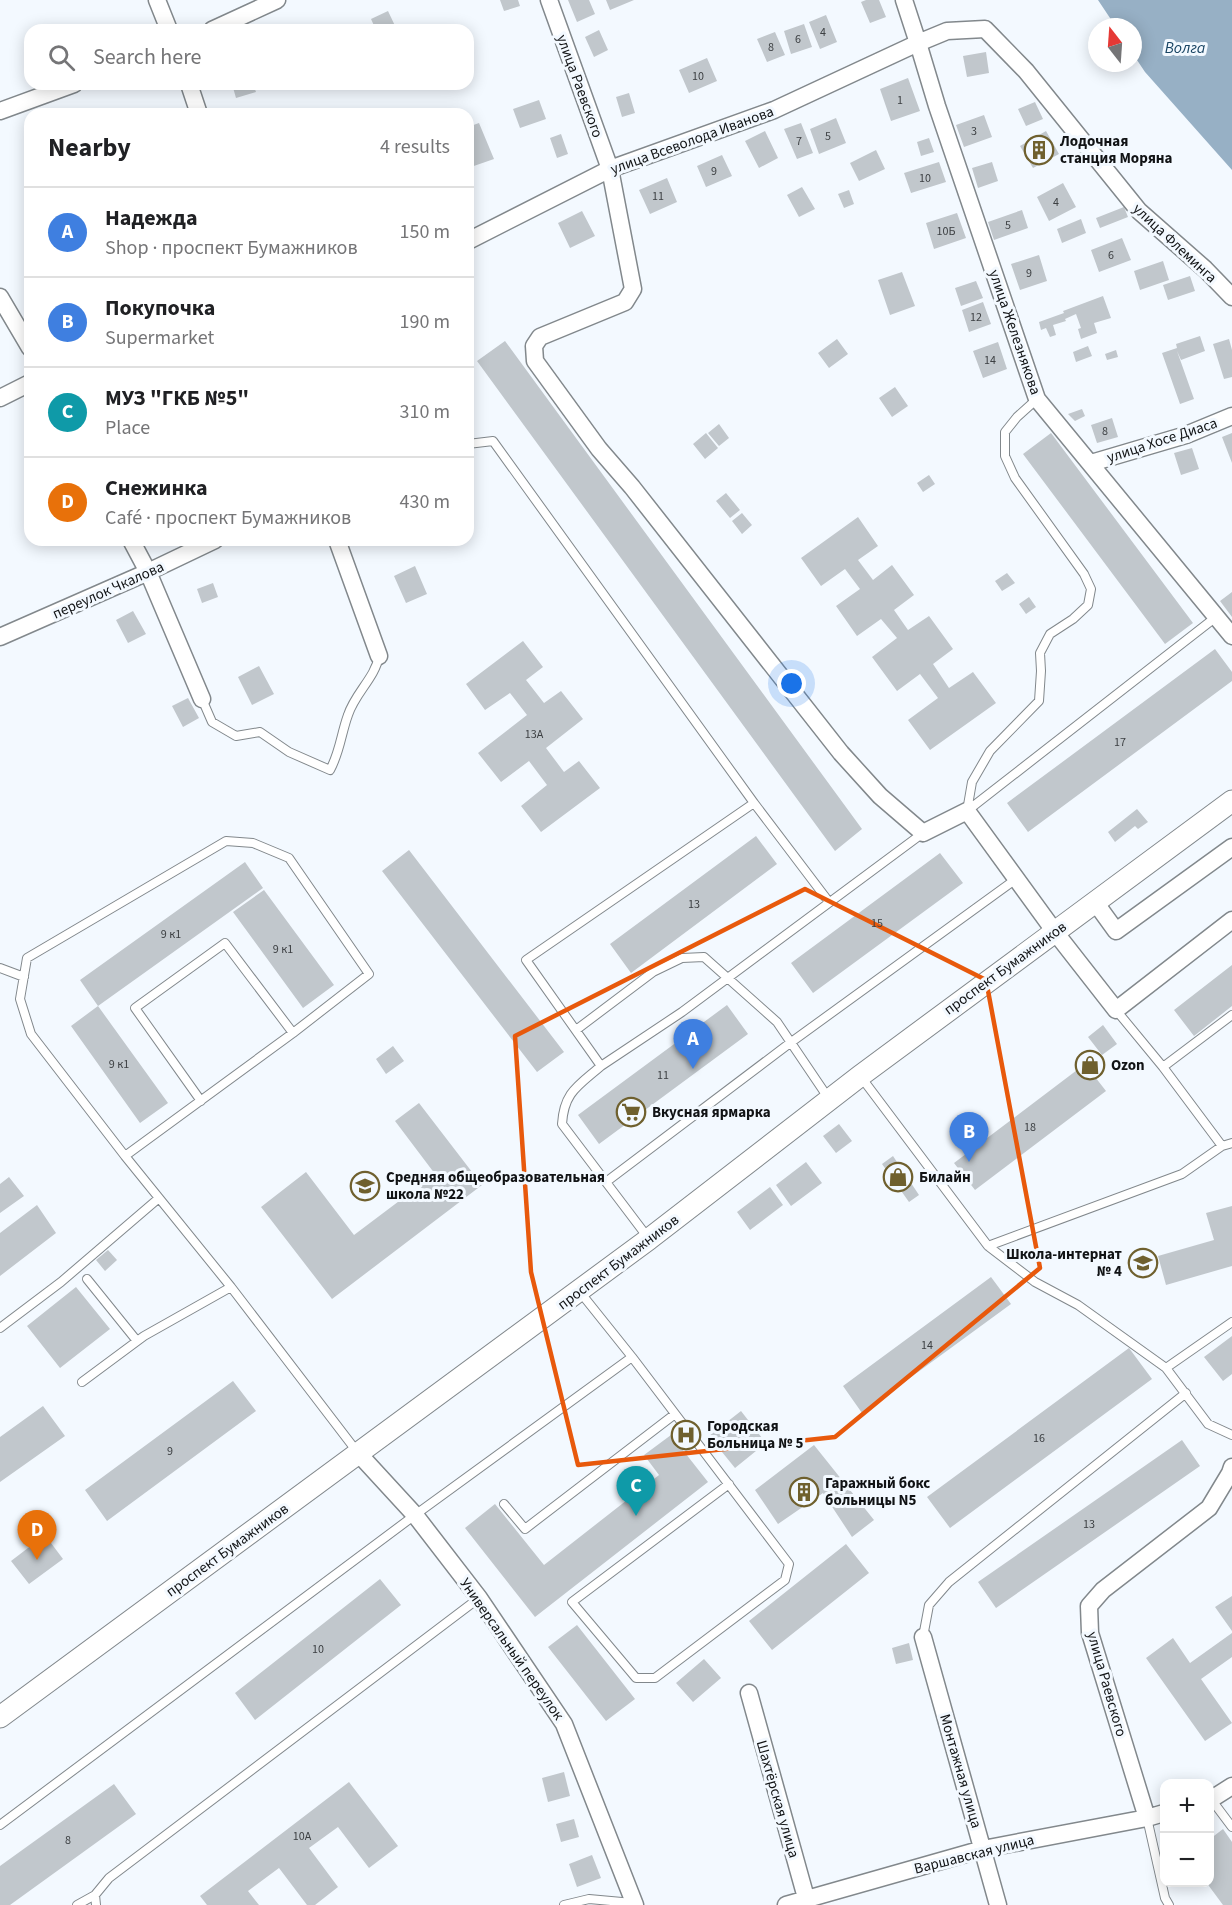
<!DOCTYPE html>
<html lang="en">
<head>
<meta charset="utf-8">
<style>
	:root { --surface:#fff; --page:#f6f6f6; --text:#202124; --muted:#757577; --line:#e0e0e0; --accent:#0f766e }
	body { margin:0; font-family:"Source Sans 3",sans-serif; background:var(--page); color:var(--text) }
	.controls { position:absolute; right:18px; bottom:18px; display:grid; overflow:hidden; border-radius:12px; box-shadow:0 3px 15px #0003 }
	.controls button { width:54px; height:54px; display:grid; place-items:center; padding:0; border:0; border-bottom:2px solid var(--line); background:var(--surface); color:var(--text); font:30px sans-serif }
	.compass { position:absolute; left:1088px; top:18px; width:54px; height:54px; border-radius:50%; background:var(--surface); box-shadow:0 3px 15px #0003; rotate:343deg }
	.you { position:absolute; left:792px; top:684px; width:21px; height:21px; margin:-15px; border:4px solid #fff; border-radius:50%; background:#1a73e8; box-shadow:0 0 0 9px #1a73e833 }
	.badge { display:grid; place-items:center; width:39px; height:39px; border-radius:50%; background:var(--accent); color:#fff; font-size:20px; font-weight:700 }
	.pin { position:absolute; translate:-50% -50px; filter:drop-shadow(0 2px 3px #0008) }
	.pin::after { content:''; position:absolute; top:32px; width:21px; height:18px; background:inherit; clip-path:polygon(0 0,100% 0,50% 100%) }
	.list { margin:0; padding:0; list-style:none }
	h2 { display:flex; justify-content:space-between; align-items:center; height:78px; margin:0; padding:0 24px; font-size:26px }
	h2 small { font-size:20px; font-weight:400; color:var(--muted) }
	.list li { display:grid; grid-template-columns:39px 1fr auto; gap:18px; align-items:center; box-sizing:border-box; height:90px; padding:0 24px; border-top:2px solid var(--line) }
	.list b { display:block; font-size:22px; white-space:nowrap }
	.list p { margin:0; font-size:20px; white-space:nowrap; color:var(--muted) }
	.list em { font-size:20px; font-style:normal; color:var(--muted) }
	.icon { flex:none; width:33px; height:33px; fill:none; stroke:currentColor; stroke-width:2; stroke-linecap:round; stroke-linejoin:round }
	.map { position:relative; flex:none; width:1232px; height:1905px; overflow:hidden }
	.search { position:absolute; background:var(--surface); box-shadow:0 3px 15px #0003; left:24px; top:24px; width:450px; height:66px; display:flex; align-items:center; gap:15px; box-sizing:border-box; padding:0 21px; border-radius:18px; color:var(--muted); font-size:22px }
	.panel { position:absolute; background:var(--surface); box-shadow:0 3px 15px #0003; left:24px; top:108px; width:450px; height:438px; border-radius:18px }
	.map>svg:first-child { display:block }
</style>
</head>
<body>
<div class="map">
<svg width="1232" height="1905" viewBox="0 0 1232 1905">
	<rect width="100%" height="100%" fill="#f3f9ff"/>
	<!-- water -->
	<path fill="#97b0c5" d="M1098,0H1232V170L1145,72L1133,54V27H1116Z"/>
	<!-- building -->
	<path fill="#c1c7cc" d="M500,0H518L520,6L504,11Z
		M568,0H589L595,14L577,22Z
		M606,0H634L610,10Z
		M866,0H879L886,17L870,23L861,2Z
		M388,11L397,30H376L371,19Z
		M826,15L837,42L820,49L809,22Z
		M804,24L812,47L791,54L784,31Z
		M599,30L608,50L594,57L585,37Z
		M775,32L785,55L767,62L757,39Z
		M986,52L989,73L967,77L963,56Z
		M707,58L717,81L689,93L679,70Z
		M908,78L920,111L891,121L880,89Z
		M232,84H253L256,92L236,98Z
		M629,93L635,113L622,117L616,97Z
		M539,100L546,119L520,128L513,109Z
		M1035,102L1043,119L1026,126L1018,109Z
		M984,115L992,137L964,147L956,125Z
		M836,118L846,143L819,154L810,129Z
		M479,123L494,159L468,168V127Z
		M801,123L813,153L797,159L784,129Z
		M765,131L778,158L759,168L745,141Z
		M1046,131L1059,154L1033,168L1020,146Z
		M561,134L568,154L557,158L550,138Z
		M929,138L934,152L921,156L917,142Z
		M876,150L885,169L859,181L850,163Z
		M722,155L732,176L706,187L697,166Z
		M939,162L946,182L911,193L904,173Z
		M992,162L998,181L978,188L972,168Z
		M667,178L677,202L650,214L639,190Z
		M1063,183L1076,207L1049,221L1037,197Z
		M802,187L815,209L799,217L787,195Z
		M849,190L854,204L844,208L838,194Z
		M1124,207L1128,217L1100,228L1096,218Z
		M1022,210L1028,228L994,240L988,222Z
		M582,211L595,236L570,248L558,223Z
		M957,213L966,238L934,249L926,223Z
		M1081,219L1086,233L1062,243L1057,229Z
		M1122,238L1131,260L1099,272L1091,250Z
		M1039,255L1047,281L1020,290L1011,264Z
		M1163,261L1169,280L1140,290L1134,271Z
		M902,272L915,306L890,315L878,280Z
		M1190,276L1195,291L1168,300L1163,285Z
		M976,281L983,298L961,306L955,288Z
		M1103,296L1111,318L1094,323L1097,333L1081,339L1078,329L1081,328L1076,314L1065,319L1066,321L1053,325L1056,335L1050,337L1046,328L1041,330L1039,322L1064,313L1063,311Z
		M983,302L991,324L969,332L962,310Z
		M1200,336L1205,351L1181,360L1177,351L1194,399L1180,404L1162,353L1177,348L1176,344Z
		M837,339L848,354L829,368L818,353Z
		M1229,339L1232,350V377L1224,379L1213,344Z
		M505,341L862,829L835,851L477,361Z
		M998,342L1007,369L983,378L973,351Z
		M1088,346L1092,356L1076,362L1073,352Z
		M1116,350L1118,357L1107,360L1105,354Z
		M895,387L908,406L892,417L879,398Z
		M1082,409L1085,416L1075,421L1068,414Z
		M1112,418L1118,437L1097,443L1091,425Z
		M719,424L729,438L719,446L708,433Z
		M706,433L718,448L705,459L693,444Z
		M1051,433L1193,623L1165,644L1023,454Z
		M1232,433V463L1222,437Z
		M1192,448L1199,469L1181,475L1174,453Z
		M929,475L935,484L923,492L917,483Z
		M726,493L740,510L730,518L716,501Z
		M742,513L752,525L742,534L732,521Z
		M858,517L878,546L858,560L873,580L892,565L914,595L894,610L908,630L929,616L953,649L933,664L949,688L973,672L996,703L930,750L908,720L938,698L920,674L897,691L872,657L897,638L881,619L857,636L836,606L860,589L845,569L821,586L801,558Z
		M415,566L427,594L406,603L394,576Z
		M1007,573L1015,583L1002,591L995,581Z
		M213,583L218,597L202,603L197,589Z
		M1232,592V617L1220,601Z
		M1029,597L1036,607L1026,614L1019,604Z
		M133,611L146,634L128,643L116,620Z
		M523,641L543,667L526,680L544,703L561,691L583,719L546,748L564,772L579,761L600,788L541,832L521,806L547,785L529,761L501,782L478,753L527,715L510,693L485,710L466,684Z
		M1215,649L1232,672V681L1028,832L1007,803Z
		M259,666L274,694L252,705L238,677Z
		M188,698L199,718L183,727L172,706Z
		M1137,809L1148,822L1138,829L1135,826L1115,842L1108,832Z
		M756,836L777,864L631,973L610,944Z
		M409,850L564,1052L537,1072L382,871Z
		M940,853L963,883L813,993L791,963Z
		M245,862L263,888L98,1006L80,980Z
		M264,890L334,985L303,1008L233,912Z
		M1232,965V1006L1194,1036L1174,1010Z
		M727,1005L748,1034L599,1144L578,1115Z
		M98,1006L168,1103L140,1123L71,1026Z
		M1103,1025L1117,1044L1102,1055L1088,1037Z
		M393,1046L404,1061L386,1074L376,1059Z
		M1085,1064L1106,1091L975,1190L954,1163Z
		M419,1103L482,1185L332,1299L261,1207L306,1172L354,1235L435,1174L395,1121Z
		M839,1124L852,1141L836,1153L823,1136Z
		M893,1156L919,1195L909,1202L882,1164Z
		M806,1162L822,1183L791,1206L776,1185Z
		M9,1177L24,1196L0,1213V1184Z
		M770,1187L783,1205L750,1230L737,1212Z
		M37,1205L56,1233L0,1276V1233Z
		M1232,1206V1266L1166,1285L1158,1256L1214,1240L1206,1213Z
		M108,1250L117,1260L105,1271L96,1260Z
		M991,1277L1011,1304L862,1413L843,1386Z
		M76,1287L110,1329L60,1368L27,1326Z
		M1232,1336V1374L1223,1381L1204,1357Z
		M1129,1348L1152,1379L950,1528L927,1497Z
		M233,1381L256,1411L107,1521L85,1490Z
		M43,1406L65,1436L0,1482V1437Z
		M741,1411L766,1443L735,1468L709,1436Z
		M671,1435L708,1482L535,1617L465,1528L495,1504L544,1565L659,1475L644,1455Z
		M1182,1440L1200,1466L996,1608L978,1582Z
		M814,1445L874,1520L852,1537L823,1493L778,1524L755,1490Z
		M45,1535L63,1559L29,1584L11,1561Z
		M846,1544L869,1573L772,1650L749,1621Z
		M380,1579L401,1605L255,1720L235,1693Z
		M1232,1596V1631L1215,1607Z
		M577,1625L635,1699L606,1721L548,1647Z
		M1232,1633V1657L1201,1679L1232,1723L1205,1741L1146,1658L1173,1638L1190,1663Z
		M909,1643L913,1660L896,1664L892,1648Z
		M704,1659L721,1678L693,1702L676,1683Z
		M564,1772L570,1796L548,1802L542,1778Z
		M349,1782L398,1846L369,1868L338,1827L309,1848L338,1887L315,1905H307L279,1868L248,1891L259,1905H207L200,1896Z
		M114,1784L136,1814L10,1905H0V1866Z
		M574,1819L579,1837L561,1842L556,1824Z
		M1223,1829L1232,1842V1905H1223L1206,1882H1210V1839Z
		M592,1855L601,1878L577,1887L569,1864Z"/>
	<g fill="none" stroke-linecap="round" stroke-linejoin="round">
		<!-- service casing -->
		<g stroke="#82888c" stroke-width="10">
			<path id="service" d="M1037,399L1017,417L1005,432V456L1015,478L1084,574L1091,589L1088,605L1073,619L1050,634L1040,653L1041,671L1039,701L990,751L972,782L967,811L1216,617
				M468,444L493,441L754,803L526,960L601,1066C578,1086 564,1092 562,1124L649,1239
				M202,699L212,722L236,736L260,732L289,752L330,770C340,752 341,734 348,715C355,693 375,678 379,656
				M754,803L829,902
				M0,968L24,977
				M1116,1010L1163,1067L1222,1146L1232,1143
				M576,1030L653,972L682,958L704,957L777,1022L829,1099
				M601,1066L682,1012L923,833
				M1163,1067L1232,1015
				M861,1077L988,1246L1182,1174L1222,1146
				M201,1101L135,1008L225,943L293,1033
				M125,1156L31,1034L20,999L27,958L226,841L253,843L289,858L369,974L293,1033L125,1156L231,1287L358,1453
				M606,1182L790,1043L1016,879
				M988,1246L1035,1282L1078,1305L1166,1368L1208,1424L1232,1435
				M87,1279L137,1341
				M0,1328L61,1282L159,1198
				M632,1357L789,1564L785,1580L655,1678H636L572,1602L729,1484
				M1166,1368L1232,1322
				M82,1382L144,1336L231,1287
				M504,1504L525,1529L675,1414
				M923,1637L929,1605L949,1582L1186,1393
				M1211,1799L1232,1827
				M1147,1818L1165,1898L1169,1905
				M0,1825L415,1515L632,1357L580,1292
				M77,1905L95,1895
				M96,1905L95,1895L109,1878L479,1598
				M564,1905L589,1899L633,1903"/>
		</g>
		<!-- minor casing -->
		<g stroke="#82888c" stroke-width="19">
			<path id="minor" d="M157,0L169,30
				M549,0L610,169L633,289L625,302L540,337L534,346L535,361L599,449L632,487L841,753L880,796L923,833L967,811L1055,932L1116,1010L1232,920
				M904,0L918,43L947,31L985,29L1026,71L1139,211L1205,269L1232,297
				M212,30L277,0
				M189,84L199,114
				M0,111L74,84
				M468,241L610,169L774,110L918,43L937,106L1037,399L1232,636
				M0,297L30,348
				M0,398L30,383
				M1091,463L1186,435L1232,416
				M131,540L148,572L202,699
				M337,540L379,656
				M0,637L148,572L215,540
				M1095,902L1116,931L1232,847
				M358,1453L415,1515L479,1598L564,1724L635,1905
				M923,1637L998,1905
				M749,1693L808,1905
				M1210,1800L1232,1786
				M1147,1818L1090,1633L1089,1606L1103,1590L1209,1508L1230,1473L1232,1467
				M786,1905L983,1849L1147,1818L1164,1813"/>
		</g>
		<!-- tertiary casing -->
		<g stroke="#82888c" stroke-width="23">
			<path id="tertiary" d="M0,1717L649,1239L860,1076L1232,801"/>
		</g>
		<!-- service -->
		<use href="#service" stroke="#fff" stroke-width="8"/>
		<!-- minor -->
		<use href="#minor" stroke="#fff" stroke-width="16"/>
		<!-- tertiary -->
		<use href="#tertiary" stroke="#fff" stroke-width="21"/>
	</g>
	<!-- marked area -->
	<path fill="none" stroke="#e8590c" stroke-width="4.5" stroke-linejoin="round" d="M805,889L986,980L1040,1268L835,1437L578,1465L531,1272L515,1036Z"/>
	<!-- icons -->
	<defs>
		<g id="building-ring" transform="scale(1.5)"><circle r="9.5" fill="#f3f9ff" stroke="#6f602e" stroke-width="1.5"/><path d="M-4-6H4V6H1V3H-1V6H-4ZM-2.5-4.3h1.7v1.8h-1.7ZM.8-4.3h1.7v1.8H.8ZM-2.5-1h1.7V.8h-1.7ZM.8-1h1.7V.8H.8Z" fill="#6f602e"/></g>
		<g id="shop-ring" transform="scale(1.5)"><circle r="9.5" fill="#f3f9ff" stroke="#6f602e" stroke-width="1.5"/><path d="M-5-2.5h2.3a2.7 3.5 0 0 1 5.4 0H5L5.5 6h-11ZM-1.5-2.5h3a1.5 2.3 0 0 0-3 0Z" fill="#6f602e"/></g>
		<g id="supermarket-ring" transform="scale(1.5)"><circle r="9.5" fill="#f3f9ff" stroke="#6f602e" stroke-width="1.5"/><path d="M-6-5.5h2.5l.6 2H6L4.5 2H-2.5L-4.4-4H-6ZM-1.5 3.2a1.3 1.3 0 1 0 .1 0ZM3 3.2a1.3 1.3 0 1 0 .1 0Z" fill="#6f602e"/></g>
		<g id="school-ring" transform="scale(1.5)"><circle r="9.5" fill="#f3f9ff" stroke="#6f602e" stroke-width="1.5"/><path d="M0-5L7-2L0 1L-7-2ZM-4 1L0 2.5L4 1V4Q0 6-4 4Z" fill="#6f602e"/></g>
		<g id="hospital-ring" transform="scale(1.5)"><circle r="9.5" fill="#f3f9ff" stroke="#6f602e" stroke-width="1.5"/><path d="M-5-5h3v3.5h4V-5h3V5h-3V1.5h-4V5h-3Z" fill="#6f602e"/></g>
	</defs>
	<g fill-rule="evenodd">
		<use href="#building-ring" x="1039" y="150"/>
		<use href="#shop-ring" x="1090" y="1065"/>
		<use href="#supermarket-ring" x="631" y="1112"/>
		<use href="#shop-ring" x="898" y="1177"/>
		<use href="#school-ring" x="365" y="1186"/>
		<use href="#school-ring" x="1143" y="1263"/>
		<use href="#hospital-ring" x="686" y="1435"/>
		<use href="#building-ring" x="804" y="1492"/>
	</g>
	<g text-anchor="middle" stroke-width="6" stroke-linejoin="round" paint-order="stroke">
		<!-- number labels -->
		<g font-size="12" fill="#3d4043">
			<text x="823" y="36">4</text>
			<text x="798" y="43">6</text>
			<text x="771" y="51">8</text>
			<text x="698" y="80">10</text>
			<text x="900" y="104">1</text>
			<text x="974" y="135">3</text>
			<text x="828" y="140">5</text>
			<text x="799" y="145">7</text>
			<text x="714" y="175">9</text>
			<text x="925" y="182">10</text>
			<text x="658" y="200">11</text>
			<text x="1056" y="206">4</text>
			<text x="1008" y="229">5</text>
			<text x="946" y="235">10Б</text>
			<text x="1111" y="259">6</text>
			<text x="1029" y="277">9</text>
			<text x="976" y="321">12</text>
			<text x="990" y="364">14</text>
			<text x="1105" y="435">8</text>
			<text x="534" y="738">13А</text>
			<text x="1120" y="746">17</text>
			<text x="694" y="908">13</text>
			<text x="877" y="927">15</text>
			<text x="171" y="938">9 к1</text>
			<text x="283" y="953">9 к1</text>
			<text x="119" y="1068">9 к1</text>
			<text x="663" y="1079">11</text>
			<text x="1030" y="1131">18</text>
			<text x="927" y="1349">14</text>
			<text x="1039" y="1442">16</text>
			<text x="170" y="1455">9</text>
			<text x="1089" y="1528">13</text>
			<text x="318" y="1653">10</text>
			<text x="302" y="1840">10А</text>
			<text x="68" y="1844">8</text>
		</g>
		<!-- street labels -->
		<g font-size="15" fill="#111315" stroke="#f3f9ff">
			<text transform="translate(580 86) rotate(70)" y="5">улица Раевского</text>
			<text transform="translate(692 140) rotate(-20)" y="5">улица Всеволода Иванова</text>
			<text transform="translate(1175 243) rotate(43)" y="5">улица Флеминга</text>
			<text transform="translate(1015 332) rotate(71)" y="5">улица Железнякова</text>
			<text transform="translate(1162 440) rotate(-18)" y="5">улица Хосе Диаса</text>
			<text transform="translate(108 590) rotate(-24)" y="5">переулок Чкалова</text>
			<text transform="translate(1005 968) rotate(-36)" y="5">проспект Бумажников</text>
			<text transform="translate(618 1262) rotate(-37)" y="5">проспект Бумажников</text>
			<text transform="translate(227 1550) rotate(-36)" y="5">проспект Бумажников</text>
			<text transform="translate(512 1649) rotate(55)" y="5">Универсальный переулок</text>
			<text transform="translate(1107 1684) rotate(74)" y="5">улица Раевского</text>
			<text transform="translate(961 1771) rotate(74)" y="5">Монтажная улица</text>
			<text transform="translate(778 1799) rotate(74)" y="5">Шахтёрская улица</text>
			<text transform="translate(974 1854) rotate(-14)" y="5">Варшавская улица</text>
		</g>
		<!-- poi labels -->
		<g font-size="15" font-weight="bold" fill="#111315" stroke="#f3f9ff" text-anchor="start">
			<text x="1060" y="146">Лодочная<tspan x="1060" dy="17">станция Моряна</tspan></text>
			<text x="1111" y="1070">Ozon</text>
			<text x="652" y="1117">Вкусная ярмарка</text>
			<text x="386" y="1182">Средняя общеобразовательная<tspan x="386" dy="17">школа №22</tspan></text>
			<text x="919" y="1182">Билайн</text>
			<text x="1122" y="1259" text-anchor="end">Школа-интернат<tspan x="1122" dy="17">№ 4</tspan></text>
			<text x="707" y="1431">Городская<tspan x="707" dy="17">Больница № 5</tspan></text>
			<text x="825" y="1488">Гаражный бокс<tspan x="825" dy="17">больницы N5</tspan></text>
		</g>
		<!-- water labels -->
		<g font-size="16" font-style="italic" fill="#184463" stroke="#f3f9ff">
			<text x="1185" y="53">Волга</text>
		</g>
	</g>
</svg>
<div class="controls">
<button>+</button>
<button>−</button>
</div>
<svg class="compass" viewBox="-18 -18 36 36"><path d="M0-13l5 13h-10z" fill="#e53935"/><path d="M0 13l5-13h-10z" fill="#757577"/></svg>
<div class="you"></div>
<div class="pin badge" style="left:693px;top:1069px;background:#3f7fe0">A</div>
<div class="pin badge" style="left:969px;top:1162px;background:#3f7fe0">B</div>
<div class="pin badge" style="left:636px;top:1516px;background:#0f9aa8">C</div>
<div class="pin badge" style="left:37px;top:1560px;background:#e8710a">D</div>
<div class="search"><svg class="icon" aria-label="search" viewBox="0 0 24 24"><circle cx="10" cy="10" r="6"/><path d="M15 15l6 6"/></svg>Search here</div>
<section class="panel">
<h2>Nearby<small>4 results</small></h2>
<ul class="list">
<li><span class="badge" style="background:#3f7fe0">A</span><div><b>Надежда</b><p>Shop · проспект Бумажников</p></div><em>150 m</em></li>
<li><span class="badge" style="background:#3f7fe0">B</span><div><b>Покупочка</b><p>Supermarket</p></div><em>190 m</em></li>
<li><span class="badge" style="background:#0f9aa8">C</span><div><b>МУЗ &quot;ГКБ №5&quot;</b><p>Place</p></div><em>310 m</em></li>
<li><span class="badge" style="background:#e8710a">D</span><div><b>Снежинка</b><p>Café · проспект Бумажников</p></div><em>430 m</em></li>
</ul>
</section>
</div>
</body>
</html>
